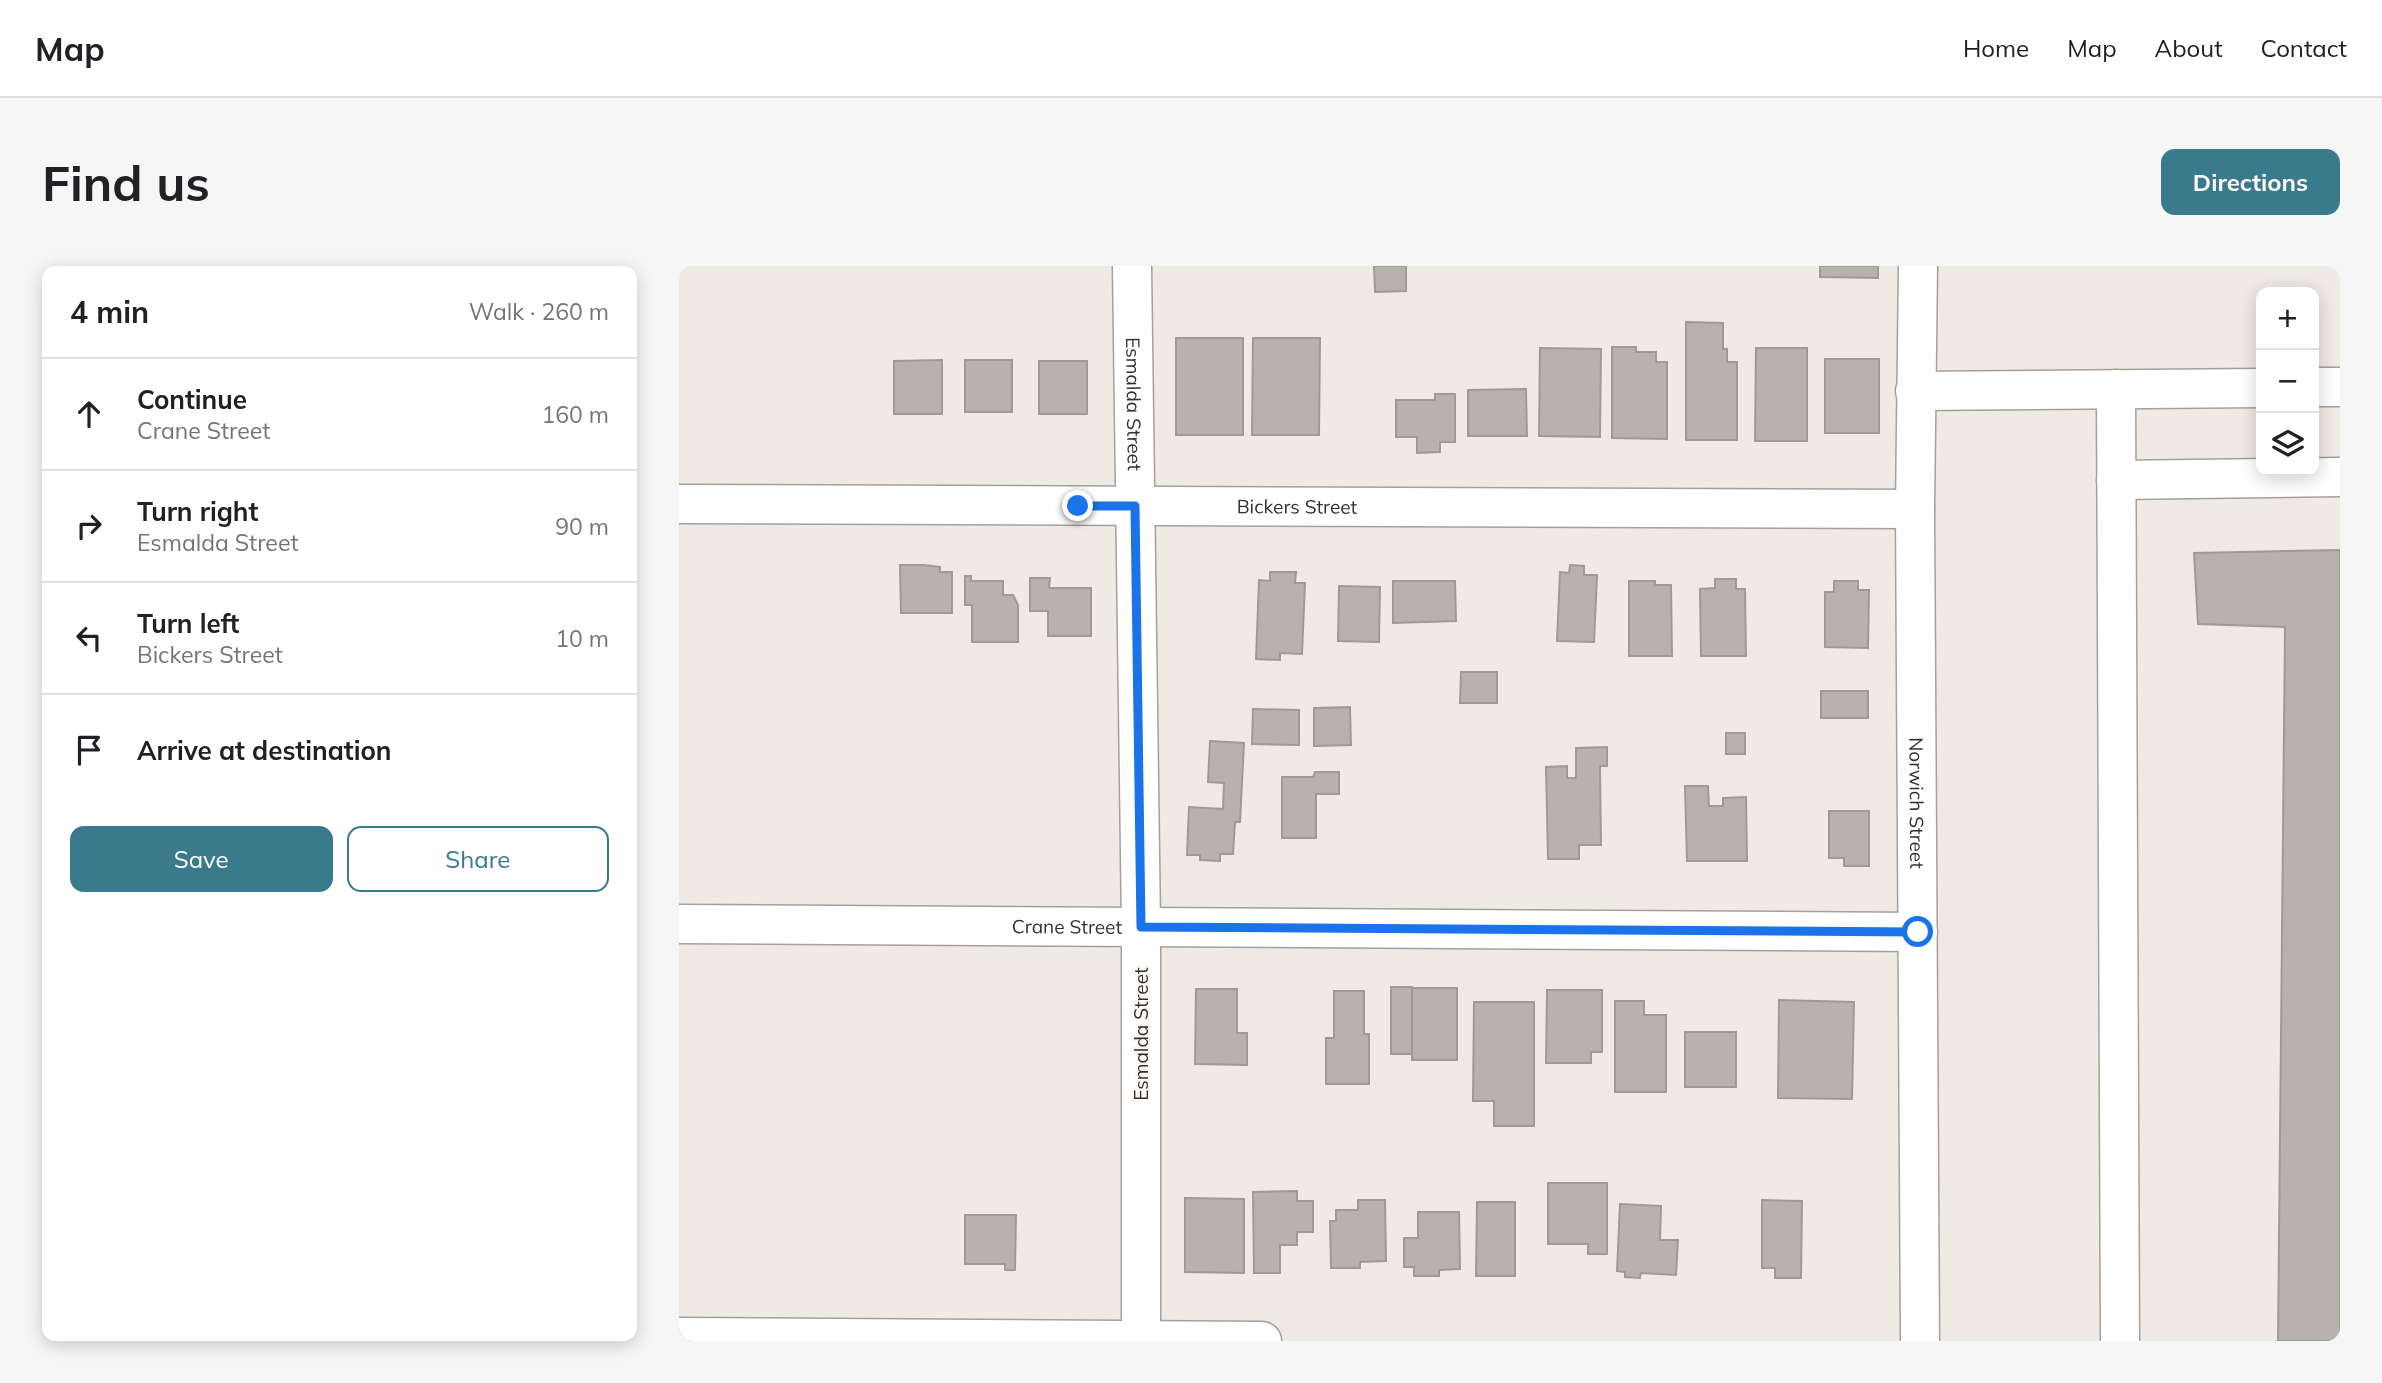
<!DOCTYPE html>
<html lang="en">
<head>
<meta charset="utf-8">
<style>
	:root { --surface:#fff; --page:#f6f6f6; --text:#202124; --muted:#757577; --line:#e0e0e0; --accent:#397a8d }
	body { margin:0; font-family:Mulish,sans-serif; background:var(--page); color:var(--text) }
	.controls { position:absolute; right:21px; top:21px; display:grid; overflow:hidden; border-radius:14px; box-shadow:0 4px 18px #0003 }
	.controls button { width:63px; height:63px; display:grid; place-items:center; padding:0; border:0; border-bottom:2px solid var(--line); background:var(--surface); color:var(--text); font:35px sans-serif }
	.stop { position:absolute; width:21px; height:21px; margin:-16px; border:5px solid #1a73e8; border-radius:50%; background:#fff }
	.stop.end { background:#1a73e8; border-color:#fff; box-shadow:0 2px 7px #0008 }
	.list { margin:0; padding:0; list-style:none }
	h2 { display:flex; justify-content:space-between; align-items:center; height:91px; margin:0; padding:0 28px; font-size:30px }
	h2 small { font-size:23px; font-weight:400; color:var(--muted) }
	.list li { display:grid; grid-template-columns:46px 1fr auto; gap:21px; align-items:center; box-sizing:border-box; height:112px; padding:0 28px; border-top:2px solid var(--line) }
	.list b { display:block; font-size:26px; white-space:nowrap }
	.list p { margin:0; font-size:23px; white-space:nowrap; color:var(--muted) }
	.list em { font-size:23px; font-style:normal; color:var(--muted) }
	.actions { display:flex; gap:14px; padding:21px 28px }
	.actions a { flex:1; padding:16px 0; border:2px solid var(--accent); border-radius:14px; text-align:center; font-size:24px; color:var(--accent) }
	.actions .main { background:var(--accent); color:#fff }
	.icon { flex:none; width:38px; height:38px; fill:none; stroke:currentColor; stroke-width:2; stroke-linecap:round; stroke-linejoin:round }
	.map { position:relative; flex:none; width:1661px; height:1075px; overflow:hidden; border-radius:14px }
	header { display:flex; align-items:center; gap:42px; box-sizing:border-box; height:98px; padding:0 35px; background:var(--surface); border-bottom:2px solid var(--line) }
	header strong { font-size:33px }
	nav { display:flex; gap:38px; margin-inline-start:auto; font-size:24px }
	.intro { display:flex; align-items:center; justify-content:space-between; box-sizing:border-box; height:168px; padding:0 42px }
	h1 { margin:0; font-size:49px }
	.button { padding:18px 32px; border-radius:14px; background:var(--accent); color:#fff; font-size:24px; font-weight:700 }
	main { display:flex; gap:42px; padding:0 42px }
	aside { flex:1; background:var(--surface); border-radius:14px; box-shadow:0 4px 18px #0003 }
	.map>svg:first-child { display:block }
</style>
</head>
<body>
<header>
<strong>Map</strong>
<nav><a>Home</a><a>Map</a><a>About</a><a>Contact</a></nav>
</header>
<div class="intro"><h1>Find us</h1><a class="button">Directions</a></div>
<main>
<aside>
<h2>4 min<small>Walk · 260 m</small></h2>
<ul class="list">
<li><svg class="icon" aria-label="ahead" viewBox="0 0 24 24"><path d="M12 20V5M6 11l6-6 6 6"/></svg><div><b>Continue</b><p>Crane Street</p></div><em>160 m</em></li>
<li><svg class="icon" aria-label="right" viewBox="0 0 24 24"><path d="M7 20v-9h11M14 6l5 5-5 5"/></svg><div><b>Turn right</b><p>Esmalda Street</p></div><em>90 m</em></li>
<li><svg class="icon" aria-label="left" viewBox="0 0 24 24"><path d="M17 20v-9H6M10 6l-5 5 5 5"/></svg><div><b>Turn left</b><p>Bickers Street</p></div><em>10 m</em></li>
<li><svg class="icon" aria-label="arrive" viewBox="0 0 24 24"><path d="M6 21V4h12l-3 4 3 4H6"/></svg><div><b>Arrive at destination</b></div></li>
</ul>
<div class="actions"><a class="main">Save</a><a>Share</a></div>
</aside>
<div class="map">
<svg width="1661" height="1075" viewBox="0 0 1661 1075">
	<rect width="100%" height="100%" fill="#efeae4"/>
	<!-- building -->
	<path fill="#b7b2ac" stroke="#9f9a95" stroke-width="2" d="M695,0H727V25L696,26Z
		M1141,0H1199V12L1141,11Z
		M1007,56L1044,57V83H1048V96H1058V174H1007Z
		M497,72H564V169H497Z
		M574,72H641L640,169H573Z
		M933,81H957V86H977V96H988V173L933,172Z
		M861,82L922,83L921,171L860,170Z
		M1077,82H1128V175H1076Z
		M1146,93H1200V167H1146Z
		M263,94V148H215V95Z
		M286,94H333V146H286Z
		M360,95H408V148H360Z
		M847,123L848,170H789V124Z
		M756,128H776V176H761V186L738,187V171H717V134H756Z
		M1661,284V1075H1599L1606,361L1519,358L1515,287Z
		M221,299H244L261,301V306H273V347H222Z
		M891,299L905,300V309H918L915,376L878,375L881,306L890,307Z
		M591,306H617L616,317H626L623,388L601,387V394L577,393L580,314L591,315Z
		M286,310H292V315H324V329H334L339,339V376H293V339H286Z
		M351,312H371L370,322H412V370H369V345H351Z
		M1036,313H1057V323H1066L1067,390H1022L1021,323L1036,322Z
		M714,315H776L777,355L714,357Z
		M950,315H976V319H992L993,390H950Z
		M1155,315H1179V324H1190L1189,382L1146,381V326H1155Z
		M660,320L701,321L700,376L659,375Z
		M782,406H818V437H781Z
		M1142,425H1189V452H1142Z
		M671,441L672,479L635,480V442Z
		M574,443L620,444V479L573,478Z
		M1047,467H1066V488H1047Z
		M531,475L565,477L561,556H556L554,588H541V595L521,594V589H508L510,541L544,543L545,517L529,516Z
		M928,481V500H921L922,579H900V593H869L867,501L888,500V512H897V482Z
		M636,506H660V528H637V572H603V511H634Z
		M1006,520H1029L1030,540H1044V532L1067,531L1068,595H1008Z
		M1150,545H1190V600H1165V592H1150Z
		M712,721H733V788H712Z
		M733,722H778V794H733Z
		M517,723H558V767H568V799L516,798Z
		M868,724H923V786H912V797H867Z
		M655,725H685V768H690V818H647V772H655Z
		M1100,734L1175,736L1173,833L1099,832Z
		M936,735H965V749H987V826H936Z
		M795,736H855V860H815V835H794Z
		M1006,766H1057V821H1006Z
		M869,917H928V988H909V978H869Z
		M618,925V935H634V966H618V979H601V1007H575L574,926Z
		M506,932L565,933V1007L506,1006Z
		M679,934H706L707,995L681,996V1002H652L651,955H657V944H679Z
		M1083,934L1123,935L1122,1012H1096V1002H1083Z
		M798,936H836V1010H797Z
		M941,938L982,940L981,974H999L997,1009L962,1007L961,1012L946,1011V1006L938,1005Z
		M739,946H780L781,1003L760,1004V1010H735V1001H725V972H739Z
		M286,949H337L336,1004H326V998H286Z"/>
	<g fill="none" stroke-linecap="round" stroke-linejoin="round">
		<!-- minor casing -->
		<g stroke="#a5a09b" stroke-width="41">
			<g id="minor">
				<path id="s1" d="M453,0L462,661V1075"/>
				<path id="s2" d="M1239,0L1236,243L1241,1075"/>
				<path d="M1635,121H1661"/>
				<path d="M1437,123L1441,1075"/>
				<path d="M1236,125L1582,122"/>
				<path d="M1437,214L1661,211"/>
				<path id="s3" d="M0,238L1236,243"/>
				<path id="s4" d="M0,658L1239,666"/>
				<path d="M0,1071L583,1075"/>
			</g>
		</g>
		<!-- minor -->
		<use href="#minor" stroke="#fff" stroke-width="38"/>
	</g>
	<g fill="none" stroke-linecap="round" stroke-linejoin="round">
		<!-- route -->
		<path stroke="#1a73e8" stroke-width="9" d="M399,240H456L462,661L1239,666"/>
	</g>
	<g text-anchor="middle" stroke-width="5" stroke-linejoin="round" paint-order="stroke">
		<!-- street labels -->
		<g font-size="19" fill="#32302e" stroke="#fcf7f1">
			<text dy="7" stroke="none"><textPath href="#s1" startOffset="138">Esmalda Street</textPath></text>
			<text dy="7" stroke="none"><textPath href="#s3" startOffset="618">Bickers Street</textPath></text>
			<text dy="7" stroke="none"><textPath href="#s2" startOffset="537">Norwich Street</textPath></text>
			<text dy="7" stroke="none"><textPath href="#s4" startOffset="388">Crane Street</textPath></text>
			<text transform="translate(462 768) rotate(-90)" y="7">Esmalda Street</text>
		</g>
	</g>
</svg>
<div class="controls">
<button>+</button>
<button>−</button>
<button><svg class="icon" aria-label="layers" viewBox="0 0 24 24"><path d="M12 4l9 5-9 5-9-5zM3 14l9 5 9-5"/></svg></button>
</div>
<div class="stop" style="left:1239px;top:666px"></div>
<div class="stop end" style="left:399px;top:240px"></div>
</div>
</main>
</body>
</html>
